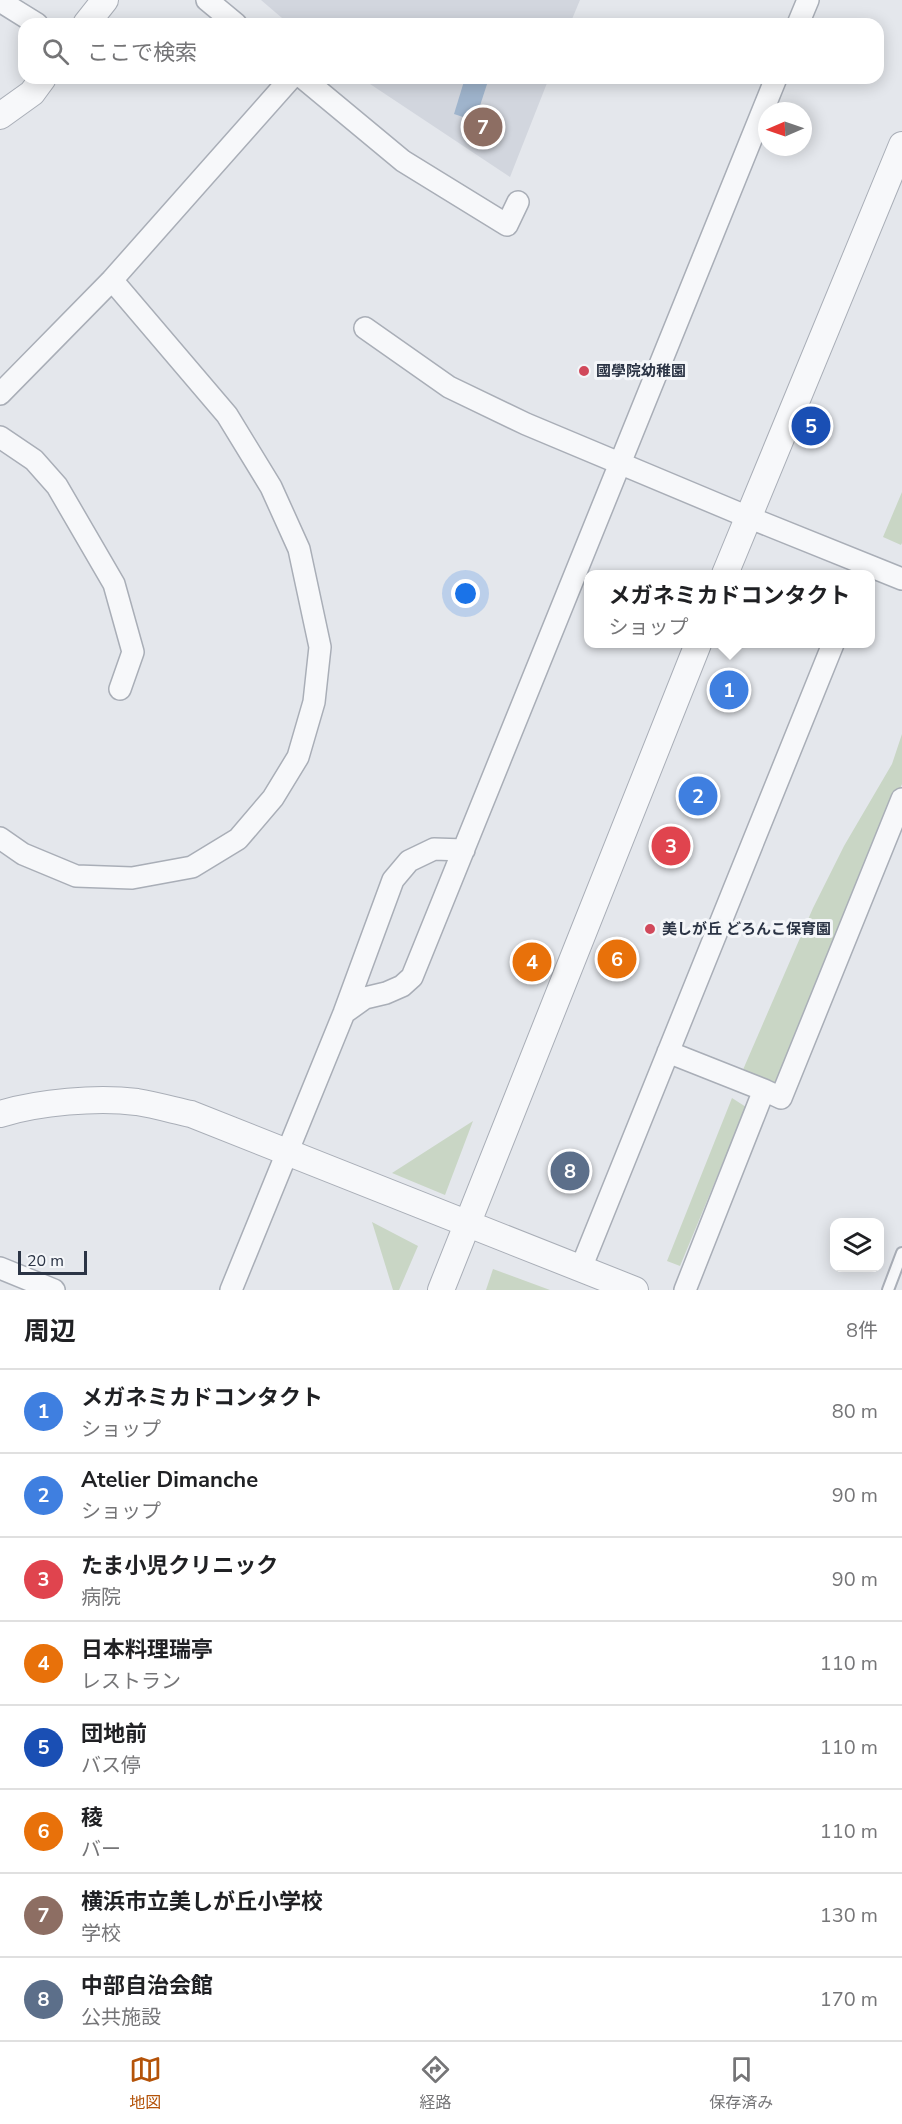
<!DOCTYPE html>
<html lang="ja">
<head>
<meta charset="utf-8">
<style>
	:root { --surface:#fff; --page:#f6f6f6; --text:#202124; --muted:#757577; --line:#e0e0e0; --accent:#b45309 }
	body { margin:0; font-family:"Nunito Sans","Noto Sans JP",sans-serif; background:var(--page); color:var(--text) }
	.controls { position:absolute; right:18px; bottom:18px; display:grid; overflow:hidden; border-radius:12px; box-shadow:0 3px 15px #0003 }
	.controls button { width:54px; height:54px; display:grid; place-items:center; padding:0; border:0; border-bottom:2px solid var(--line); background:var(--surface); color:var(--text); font:30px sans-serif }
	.compass { position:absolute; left:758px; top:102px; width:54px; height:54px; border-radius:50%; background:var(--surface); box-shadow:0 3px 15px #0003; rotate:268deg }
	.scale { position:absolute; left:18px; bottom:15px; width:69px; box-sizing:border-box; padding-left:6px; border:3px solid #2b3445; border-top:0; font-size:16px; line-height:21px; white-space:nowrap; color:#2b3445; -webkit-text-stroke:4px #f4f6f9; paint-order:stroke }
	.you { position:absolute; left:466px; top:594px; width:21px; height:21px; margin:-15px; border:4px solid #fff; border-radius:50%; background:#1a73e8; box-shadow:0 0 0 9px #1a73e833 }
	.badge { display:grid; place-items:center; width:39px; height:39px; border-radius:50%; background:var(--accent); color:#fff; font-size:20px; font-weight:700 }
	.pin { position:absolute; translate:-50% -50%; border:3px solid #fff; box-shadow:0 2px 6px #0006 }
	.popup { position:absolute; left:584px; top:570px; width:291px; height:78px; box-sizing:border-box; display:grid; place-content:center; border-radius:12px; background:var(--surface); filter:drop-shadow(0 2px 4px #0005); font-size:20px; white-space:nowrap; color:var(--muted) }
	.popup b { font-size:22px; color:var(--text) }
	.popup::after { content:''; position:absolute; left:50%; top:100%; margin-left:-12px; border:12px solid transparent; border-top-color:var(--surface) }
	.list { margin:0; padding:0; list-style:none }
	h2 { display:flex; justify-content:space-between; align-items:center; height:78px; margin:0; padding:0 24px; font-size:26px }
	h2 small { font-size:20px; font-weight:400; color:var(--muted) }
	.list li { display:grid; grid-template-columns:39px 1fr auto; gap:18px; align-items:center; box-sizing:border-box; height:84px; padding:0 24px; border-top:2px solid var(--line) }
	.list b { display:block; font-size:22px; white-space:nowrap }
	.list p { margin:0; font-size:20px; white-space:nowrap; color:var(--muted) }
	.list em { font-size:20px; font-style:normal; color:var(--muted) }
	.icon { flex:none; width:33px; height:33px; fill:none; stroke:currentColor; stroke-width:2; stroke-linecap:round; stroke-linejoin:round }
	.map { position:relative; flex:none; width:902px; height:1290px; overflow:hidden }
	.search { position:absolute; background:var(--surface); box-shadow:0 3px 15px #0003; left:18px; right:18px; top:18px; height:66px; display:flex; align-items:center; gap:15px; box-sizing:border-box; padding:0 21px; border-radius:18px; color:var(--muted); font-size:22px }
	.sheet { height:750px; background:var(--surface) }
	nav { display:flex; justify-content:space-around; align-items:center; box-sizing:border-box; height:84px; border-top:2px solid var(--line); background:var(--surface); font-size:16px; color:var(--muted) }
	nav a { display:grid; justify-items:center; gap:3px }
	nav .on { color:var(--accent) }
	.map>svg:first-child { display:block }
</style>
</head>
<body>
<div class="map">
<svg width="902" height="1290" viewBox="0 0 902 1290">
	<rect width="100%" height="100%" fill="#e4e7ec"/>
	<!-- built -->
	<path fill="#d2d6de" d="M261,0H580L570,24H289Z
		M361,78H549L510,177Z"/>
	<!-- green -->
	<path fill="#c9d6c5" d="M902,492V543L901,545L883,537Z
		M902,734V784L780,1088L742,1072L813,908L844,846L892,764Z
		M732,1098L746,1107L680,1266L667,1261Z
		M473,1121L445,1195L392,1173Z
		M372,1222L418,1246L399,1290H393Z
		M493,1269L550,1290H486Z"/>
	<!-- water -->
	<path fill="#9fb4cc" d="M465,78H489L475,121L454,114Z"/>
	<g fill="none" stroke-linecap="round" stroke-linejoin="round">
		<!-- service casing -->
		<g stroke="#a9aeb7" stroke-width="14">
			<path id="service" d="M888,1290L902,1253"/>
		</g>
		<!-- minor casing -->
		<g stroke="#a9aeb7" stroke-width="24">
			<path id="minor" d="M207,0L236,24
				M0,1L37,24
				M798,24L808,0
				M303,78L403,161L507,225L518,202
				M365,328L449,387L526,424L748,517L902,579
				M0,394L112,280L291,78
				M0,437L34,460L57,486L114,584L133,652L120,689
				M0,838L23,854L76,876L132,878L192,867L238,839L273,798L298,757L314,702L320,647L299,549L271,487L227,415L112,280
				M344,1013L365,998L386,993L402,986L412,977L776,78
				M668,1052L764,1090
				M0,1268L54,1290
				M581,1268L833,644
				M231,1290L344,1013L393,880L409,861L434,849L464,850
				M685,1290L764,1090L781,1098L902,799"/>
		</g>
		<!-- tertiary casing -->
		<g stroke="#a9aeb7" stroke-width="28">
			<path id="tertiary" d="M86,24L105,0
				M0,116L32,93L43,78
				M725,574L902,145
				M0,1114C39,1102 97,1097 137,1102C155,1105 173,1110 191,1114L635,1290
				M441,1290L698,644"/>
		</g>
		<!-- service -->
		<use href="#service" stroke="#f7f8fa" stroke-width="10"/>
		<!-- minor -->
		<use href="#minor" stroke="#f7f8fa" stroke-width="21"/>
		<!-- tertiary -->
		<use href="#tertiary" stroke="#f7f8fa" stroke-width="26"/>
	</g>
	<!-- markers -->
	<g fill="#d1495b" stroke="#f4f6f9" stroke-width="2">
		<circle cx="584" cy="371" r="6"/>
		<circle cx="650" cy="929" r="6"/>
	</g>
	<g text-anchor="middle" stroke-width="6" stroke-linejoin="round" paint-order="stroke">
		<!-- poi labels -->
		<g font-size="15" font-weight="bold" fill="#2b3445" stroke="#f4f6f9" text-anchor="start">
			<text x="596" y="376">國學院幼稚園</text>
			<text x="662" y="934">美しが丘 どろんこ保育園</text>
		</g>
	</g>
</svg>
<div class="controls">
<button><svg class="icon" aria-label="layers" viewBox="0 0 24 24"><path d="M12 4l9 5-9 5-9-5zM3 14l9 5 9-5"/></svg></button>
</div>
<svg class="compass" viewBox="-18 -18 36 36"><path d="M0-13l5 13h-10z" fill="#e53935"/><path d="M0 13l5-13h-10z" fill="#757577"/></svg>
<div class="scale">20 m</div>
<div class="you"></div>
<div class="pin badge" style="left:729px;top:690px;background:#3f7fe0">1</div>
<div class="popup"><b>メガネミカドコンタクト</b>ショップ</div>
<div class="pin badge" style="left:698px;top:796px;background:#3f7fe0">2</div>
<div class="pin badge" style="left:671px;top:846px;background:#e0444e">3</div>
<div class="pin badge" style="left:532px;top:962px;background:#e8710a">4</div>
<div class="pin badge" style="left:811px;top:426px;background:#1a4fb4">5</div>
<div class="pin badge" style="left:617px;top:959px;background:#e8710a">6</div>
<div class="pin badge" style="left:483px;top:127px;background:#8d6e63">7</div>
<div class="pin badge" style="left:570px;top:1171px;background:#5c6f8a">8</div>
<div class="search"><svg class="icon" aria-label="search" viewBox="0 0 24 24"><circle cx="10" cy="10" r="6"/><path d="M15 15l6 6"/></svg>ここで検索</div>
</div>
<section class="sheet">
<h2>周辺<small>8件</small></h2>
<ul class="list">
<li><span class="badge" style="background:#3f7fe0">1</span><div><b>メガネミカドコンタクト</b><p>ショップ</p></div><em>80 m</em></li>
<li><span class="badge" style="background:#3f7fe0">2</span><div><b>Atelier Dimanche</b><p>ショップ</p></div><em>90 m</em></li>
<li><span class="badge" style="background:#e0444e">3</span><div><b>たま小児クリニック</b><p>病院</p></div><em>90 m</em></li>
<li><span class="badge" style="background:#e8710a">4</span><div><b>日本料理瑞亭</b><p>レストラン</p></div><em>110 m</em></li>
<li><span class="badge" style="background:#1a4fb4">5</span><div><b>団地前</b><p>バス停</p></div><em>110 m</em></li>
<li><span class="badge" style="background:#e8710a">6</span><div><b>稜</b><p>バー</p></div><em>110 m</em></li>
<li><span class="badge" style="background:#8d6e63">7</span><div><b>横浜市立美しが丘小学校</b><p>学校</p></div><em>130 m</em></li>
<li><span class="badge" style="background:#5c6f8a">8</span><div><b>中部自治会館</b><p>公共施設</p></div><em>170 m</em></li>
</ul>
</section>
<nav>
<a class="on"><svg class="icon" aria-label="map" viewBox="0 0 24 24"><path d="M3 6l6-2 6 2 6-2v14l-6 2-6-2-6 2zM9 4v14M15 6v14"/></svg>地図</a>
<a><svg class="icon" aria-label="directions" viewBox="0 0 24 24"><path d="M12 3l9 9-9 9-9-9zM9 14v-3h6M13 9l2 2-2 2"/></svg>経路</a>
<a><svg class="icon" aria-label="saved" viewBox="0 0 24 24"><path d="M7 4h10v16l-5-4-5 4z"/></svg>保存済み</a>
</nav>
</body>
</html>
